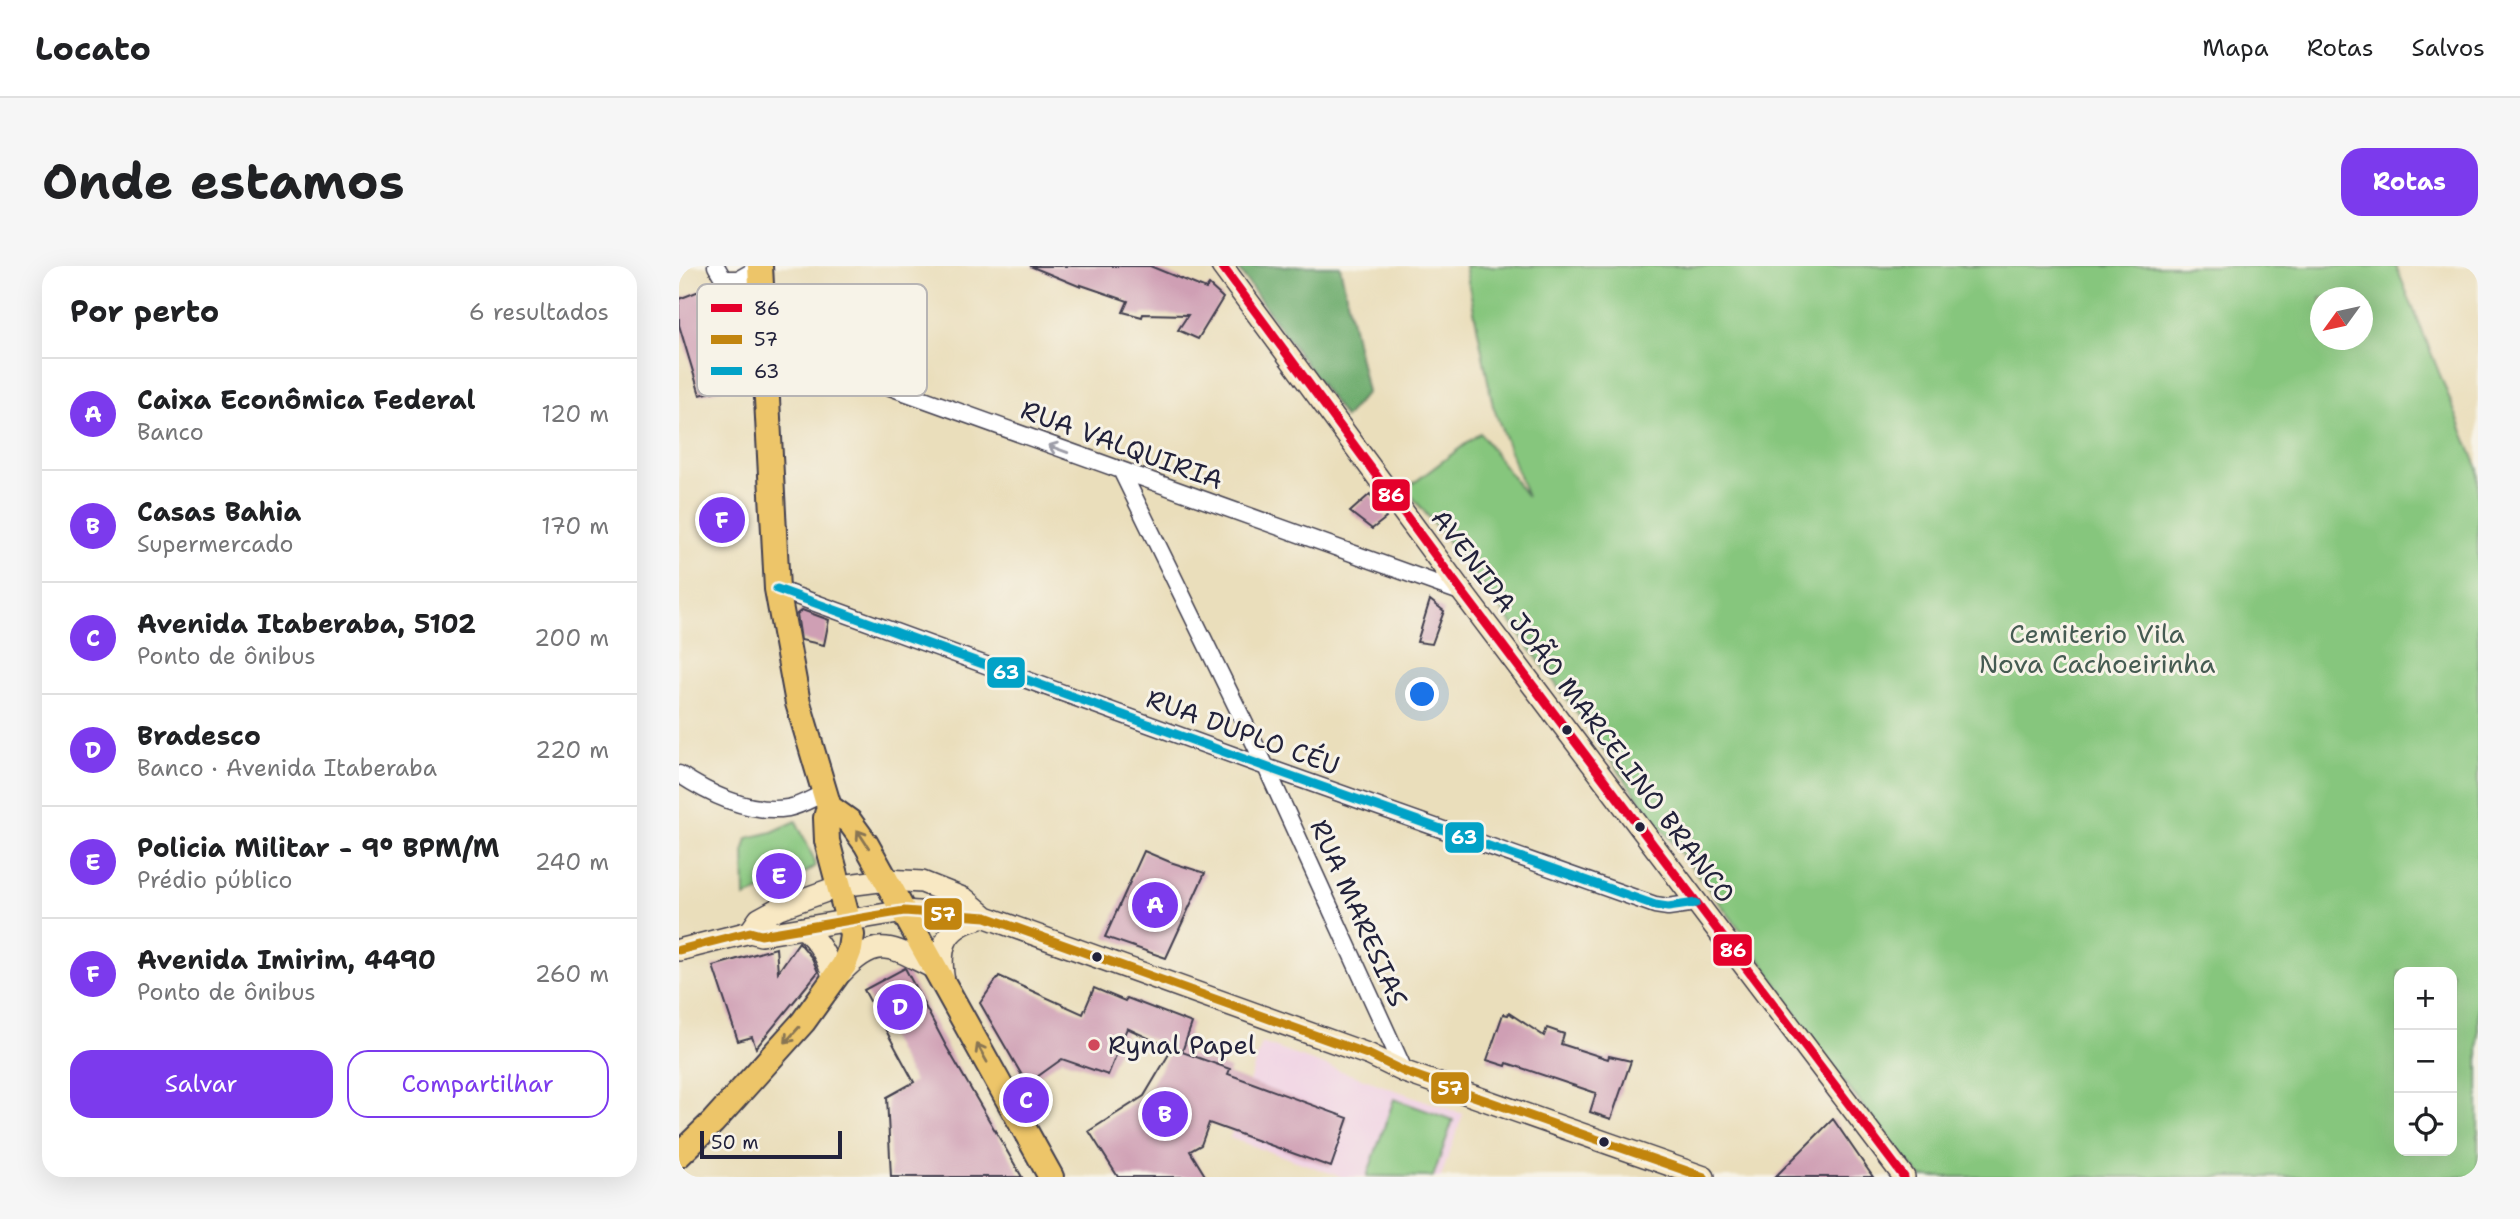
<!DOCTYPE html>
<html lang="pt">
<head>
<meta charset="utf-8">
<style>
	:root { --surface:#fff; --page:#f6f6f6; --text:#202124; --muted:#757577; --line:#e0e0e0; --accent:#7c3aed }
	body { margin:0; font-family:"Shantell Sans",sans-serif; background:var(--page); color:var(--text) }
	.controls { position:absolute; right:21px; bottom:21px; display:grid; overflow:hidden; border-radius:14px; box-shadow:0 7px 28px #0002 }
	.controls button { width:63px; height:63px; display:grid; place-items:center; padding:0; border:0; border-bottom:2px solid var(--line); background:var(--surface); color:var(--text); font:35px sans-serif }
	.compass { position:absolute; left:1631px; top:21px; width:63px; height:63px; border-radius:50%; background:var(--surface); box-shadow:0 7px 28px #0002; rotate:237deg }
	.scale { position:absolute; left:21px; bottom:18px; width:142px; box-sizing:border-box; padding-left:7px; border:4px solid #22223b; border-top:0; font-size:19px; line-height:24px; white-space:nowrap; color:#22223b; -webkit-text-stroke:5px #f7f3e8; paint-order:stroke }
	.you { position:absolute; left:744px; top:429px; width:24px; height:24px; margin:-18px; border:5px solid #fff; border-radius:50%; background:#1a73e8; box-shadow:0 0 0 10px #1a73e833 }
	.badge { display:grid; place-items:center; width:46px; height:46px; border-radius:50%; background:var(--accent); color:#fff; font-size:23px; font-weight:700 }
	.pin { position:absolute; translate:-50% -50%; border:4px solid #fff; box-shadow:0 2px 7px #0006 }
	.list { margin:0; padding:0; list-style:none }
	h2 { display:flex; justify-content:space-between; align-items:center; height:91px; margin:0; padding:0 28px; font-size:30px }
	h2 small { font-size:23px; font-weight:400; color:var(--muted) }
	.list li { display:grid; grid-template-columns:46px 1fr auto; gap:21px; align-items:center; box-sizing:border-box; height:112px; padding:0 28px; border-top:2px solid var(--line) }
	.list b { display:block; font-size:26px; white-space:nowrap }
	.list p { margin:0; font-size:23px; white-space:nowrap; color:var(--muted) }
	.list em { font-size:23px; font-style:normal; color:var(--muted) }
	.actions { display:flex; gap:14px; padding:21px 28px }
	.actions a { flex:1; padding:16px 0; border:2px solid var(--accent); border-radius:21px; text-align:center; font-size:24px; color:var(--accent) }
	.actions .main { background:var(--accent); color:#fff }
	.icon { flex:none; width:38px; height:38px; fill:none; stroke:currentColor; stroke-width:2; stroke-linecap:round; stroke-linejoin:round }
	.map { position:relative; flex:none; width:1799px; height:911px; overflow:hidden; border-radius:21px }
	header { display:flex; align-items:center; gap:42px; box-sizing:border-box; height:98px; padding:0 35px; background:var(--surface); border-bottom:2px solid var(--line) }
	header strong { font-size:33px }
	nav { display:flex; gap:38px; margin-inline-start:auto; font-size:24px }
	.intro { display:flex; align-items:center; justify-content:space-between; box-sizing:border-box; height:168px; padding:0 42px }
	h1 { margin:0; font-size:49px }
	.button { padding:18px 32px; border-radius:21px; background:var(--accent); color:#fff; font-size:24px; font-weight:700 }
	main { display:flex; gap:42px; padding:0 42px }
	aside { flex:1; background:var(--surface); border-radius:21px; box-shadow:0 7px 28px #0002 }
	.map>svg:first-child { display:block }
</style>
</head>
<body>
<header>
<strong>Locato</strong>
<nav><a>Mapa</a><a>Rotas</a><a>Salvos</a></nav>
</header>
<div class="intro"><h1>Onde estamos</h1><a class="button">Rotas</a></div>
<main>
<aside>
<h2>Por perto<small>6 resultados</small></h2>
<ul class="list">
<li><span class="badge">A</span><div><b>Caixa Econômica Federal</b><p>Banco</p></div><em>120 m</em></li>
<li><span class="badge">B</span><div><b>Casas Bahia</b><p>Supermercado</p></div><em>170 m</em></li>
<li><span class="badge">C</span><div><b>Avenida Itaberaba, 5102</b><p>Ponto de ônibus</p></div><em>200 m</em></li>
<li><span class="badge">D</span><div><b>Bradesco</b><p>Banco · Avenida Itaberaba</p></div><em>220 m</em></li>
<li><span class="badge">E</span><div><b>Policia Militar - 9º BPM/M</b><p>Prédio público</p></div><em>240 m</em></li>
<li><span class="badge">F</span><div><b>Avenida Imirim, 4490</b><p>Ponto de ônibus</p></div><em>260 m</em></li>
</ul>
<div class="actions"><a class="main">Salvar</a><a>Compartilhar</a></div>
</aside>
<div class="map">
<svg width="1799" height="911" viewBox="0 0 1799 911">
	<rect width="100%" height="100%" fill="#f7f3e8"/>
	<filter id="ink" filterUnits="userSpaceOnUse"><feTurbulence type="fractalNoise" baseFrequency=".0143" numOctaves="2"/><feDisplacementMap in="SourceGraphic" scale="14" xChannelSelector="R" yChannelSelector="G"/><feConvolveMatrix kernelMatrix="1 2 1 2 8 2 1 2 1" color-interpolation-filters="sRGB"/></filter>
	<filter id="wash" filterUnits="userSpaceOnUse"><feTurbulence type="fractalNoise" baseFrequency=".00686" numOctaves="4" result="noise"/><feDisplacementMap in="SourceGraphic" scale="28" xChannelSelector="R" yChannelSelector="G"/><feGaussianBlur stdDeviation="1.57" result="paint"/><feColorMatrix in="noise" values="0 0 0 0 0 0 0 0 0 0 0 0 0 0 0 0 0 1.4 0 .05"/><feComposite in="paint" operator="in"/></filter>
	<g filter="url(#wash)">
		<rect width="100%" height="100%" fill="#eadebb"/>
		<!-- built -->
		<path fill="#f0d0e4" d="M583,777L784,848L762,911H663L551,872Z"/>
		<!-- green -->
		<path fill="#86c67d" stroke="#54745c" stroke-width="2" fill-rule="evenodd" d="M786,0H1717L1799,203V911H1242L1154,803L1063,666L966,541L810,326L727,223L801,167L848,231L814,140ZM1642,32H1684V74H1642ZM1720,706H1773V885H1720Z
			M117,555L135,593L136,600L128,606L66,631L65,583L68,572L93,566Z
			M715,833L774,854L754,911L688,910Z"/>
		<!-- forest -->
		<path fill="#6cab6c" stroke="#476654" stroke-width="2" d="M557,0H661L688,126L666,152Z"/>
		<g id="blocks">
			<!-- building -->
			<path fill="#cf9fb4" d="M351,0H471L527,23L530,19L544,32L519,73L499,64L509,49L464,48L463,51L444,46L449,35L402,19V21Z
				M20,25L37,99L53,91L58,119L21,129L0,59V33Z
				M691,228L707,252L693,263L671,246Z
				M751,334L765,345L753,378L738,376Z
				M123,344L150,354L145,379L122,374L118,348Z
				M465,585L491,596L526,607L487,692L426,671Z
				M120,676L133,692L139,706L77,782L73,771L59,775L34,700L97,682L99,706Z
				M226,702L267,780L343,911H212L208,831L235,816L185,724Z
				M320,710L404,748L415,722L446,735L448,732L513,757L503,786L551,803L549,808L669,852L652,901L530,857L522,879L511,885L527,911H439L410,865L465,830L493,783L448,762L429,809L383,793L348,818L301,737Z
				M830,747L865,770L868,762L885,768L882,778L929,793L930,790L952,795L932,853L911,846L917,827L828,797L827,800L808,794L824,748L829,749Z
				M1154,853L1194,911H1096Z"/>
		</g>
	</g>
	<g filter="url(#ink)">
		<use href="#blocks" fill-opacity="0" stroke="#403e4e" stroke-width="2"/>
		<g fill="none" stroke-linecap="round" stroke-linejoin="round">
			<!-- street casing -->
			<g stroke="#403e4e" stroke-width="19">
				<path id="street" d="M37,0L64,47L86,76L784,327
					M45,13H60L81,1
					M443,206L587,501L726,806
					M98,323L587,501L976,639L989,641L1017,637
					M0,508C30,528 71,548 109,542C121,540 134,532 145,527"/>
			</g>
			<!-- secondary casing -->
			<g stroke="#403e4e" stroke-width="24">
				<path id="secondary" d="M543,0L784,327L1225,911
					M124,662C141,676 150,693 155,715
					M71,666L80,653L100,642L161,620L208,614L243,616L286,633L307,651
					M0,684L71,666L82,669L225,645L307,651L691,789L726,806L1025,911
					M163,706C200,667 213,682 255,702
					M265,717C260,684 263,662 298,653"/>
			</g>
			<!-- primary casing -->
			<g stroke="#403e4e" stroke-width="28">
				<path id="primary" d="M150,541L171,556L187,578L372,911
					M0,889L34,856L124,756L165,699L171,683L173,669L148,575L147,552L150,541L119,437L98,323L81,0"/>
			</g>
			<!-- street -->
			<use href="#street" stroke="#fff" stroke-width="16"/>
			<!-- secondary -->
			<use href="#secondary" stroke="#f8e8c3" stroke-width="21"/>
			<!-- primary -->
			<use href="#primary" stroke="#edc569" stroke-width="24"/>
			<!-- bus-1 casing -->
			<g stroke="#f7f3e8" stroke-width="14">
				<path id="bus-1" d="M543,0L784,327L1225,911"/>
			</g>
			<!-- bus-2 casing -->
			<g stroke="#f7f3e8" stroke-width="14">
				<path id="bus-2" d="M0,684L71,666L82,669L225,645L307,651L691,789L726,806L1025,911"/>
			</g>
			<!-- bus-3 casing -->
			<g stroke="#f7f3e8" stroke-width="14">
				<path id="bus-3" d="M98,323L587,501L976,639L989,641L1017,637"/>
			</g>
			<!-- bus-1 -->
			<use href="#bus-1" stroke="#e4002b" stroke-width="9"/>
			<!-- bus-2 -->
			<use href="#bus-2" stroke="#c2850f" stroke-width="9"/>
			<!-- bus-3 -->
			<use href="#bus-3" stroke="#02a2c7" stroke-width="9"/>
		</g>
		<!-- one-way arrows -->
		<defs><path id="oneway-shaft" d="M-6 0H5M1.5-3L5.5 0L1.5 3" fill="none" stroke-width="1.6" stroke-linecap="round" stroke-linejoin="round" transform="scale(1.75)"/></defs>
		<use stroke="#9c9ca7" href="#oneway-shaft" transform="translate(379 183) rotate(-160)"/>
		<g stroke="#887452">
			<use href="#oneway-shaft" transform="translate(184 573) rotate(-123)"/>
			<use href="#oneway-shaft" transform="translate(113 769) rotate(132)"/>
			<use href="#oneway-shaft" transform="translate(303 787) rotate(-119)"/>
		</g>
	</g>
	<!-- markers -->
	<g fill="#22223b" stroke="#f7f3e8" stroke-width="2.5">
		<circle cx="888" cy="464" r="6"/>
		<circle cx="961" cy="561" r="6"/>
		<circle cx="418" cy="691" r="6"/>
		<circle cx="925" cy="876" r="6"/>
	</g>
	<circle fill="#d1495b" stroke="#f7f3e8" stroke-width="2.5" cx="415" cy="779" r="7"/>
	<g text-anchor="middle" stroke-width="6" stroke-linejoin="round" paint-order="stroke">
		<!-- street labels -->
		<g font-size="26" fill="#22223b" stroke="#f7f3e8">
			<text transform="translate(443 179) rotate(20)" y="9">RUA VALQUIRIA</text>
			<text transform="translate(904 440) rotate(53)" y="9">AVENIDA JOÃO MARCELINO BRANCO</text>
			<text transform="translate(564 466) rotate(20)" y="9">RUA DUPLO CÉU</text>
			<text transform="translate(680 647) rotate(66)" y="9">RUA MARESIAS</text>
		</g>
		<!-- park labels -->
		<g font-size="26" fill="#455b52" stroke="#f7f3e8">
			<text x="1418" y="377">Cemiterio Vila<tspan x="1418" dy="30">Nova Cachoeirinha</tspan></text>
		</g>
		<!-- poi labels -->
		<g font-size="26" fill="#22223b" stroke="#f7f3e8" text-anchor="start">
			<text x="429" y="788">Rynal Papel</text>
		</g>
	</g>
	<!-- legend -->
	<rect x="18" y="18" width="230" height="112" rx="10" fill="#f7f3e8" stroke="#b7b4b4" stroke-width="2"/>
	<rect x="32" y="38" width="31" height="8" fill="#e4002b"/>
	<rect x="32" y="69" width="31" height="9" fill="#c2850f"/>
	<rect x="32" y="101" width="31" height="8" fill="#02a2c7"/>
	<g font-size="19" fill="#22223b">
		<text x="75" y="49">86</text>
		<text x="75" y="80">57</text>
		<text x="75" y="112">63</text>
	</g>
	<g stroke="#f7f3e8" stroke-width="2.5">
		<rect x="692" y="212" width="40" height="34" rx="7" fill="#e4002b"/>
		<rect x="307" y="390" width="40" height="33" rx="7" fill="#02a2c7"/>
		<rect x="765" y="555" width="41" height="33" rx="7" fill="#02a2c7"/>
		<rect x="244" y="631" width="40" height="34" rx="7" fill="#c2850f"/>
		<rect x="1033" y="667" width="41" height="34" rx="7" fill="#e4002b"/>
		<rect x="751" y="805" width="40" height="34" rx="7" fill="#c2850f"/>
	</g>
	<g font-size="19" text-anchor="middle" font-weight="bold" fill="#fff">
		<text x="712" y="236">86</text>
		<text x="327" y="413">63</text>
		<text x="785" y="578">63</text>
		<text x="264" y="655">57</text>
		<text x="1054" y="691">86</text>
		<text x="771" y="829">57</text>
	</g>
</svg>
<div class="controls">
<button>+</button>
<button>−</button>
<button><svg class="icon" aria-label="locate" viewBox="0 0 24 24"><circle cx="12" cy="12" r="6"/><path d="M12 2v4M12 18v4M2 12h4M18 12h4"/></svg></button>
</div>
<svg class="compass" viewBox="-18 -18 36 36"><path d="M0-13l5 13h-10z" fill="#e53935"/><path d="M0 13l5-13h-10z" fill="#757577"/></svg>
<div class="scale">50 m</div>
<div class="you"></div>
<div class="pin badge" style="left:476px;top:639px">A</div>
<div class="pin badge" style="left:486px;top:848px">B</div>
<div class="pin badge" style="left:347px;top:834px">C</div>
<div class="pin badge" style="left:221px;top:741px">D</div>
<div class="pin badge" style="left:100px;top:610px">E</div>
<div class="pin badge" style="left:43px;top:254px">F</div>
</div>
</main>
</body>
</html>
